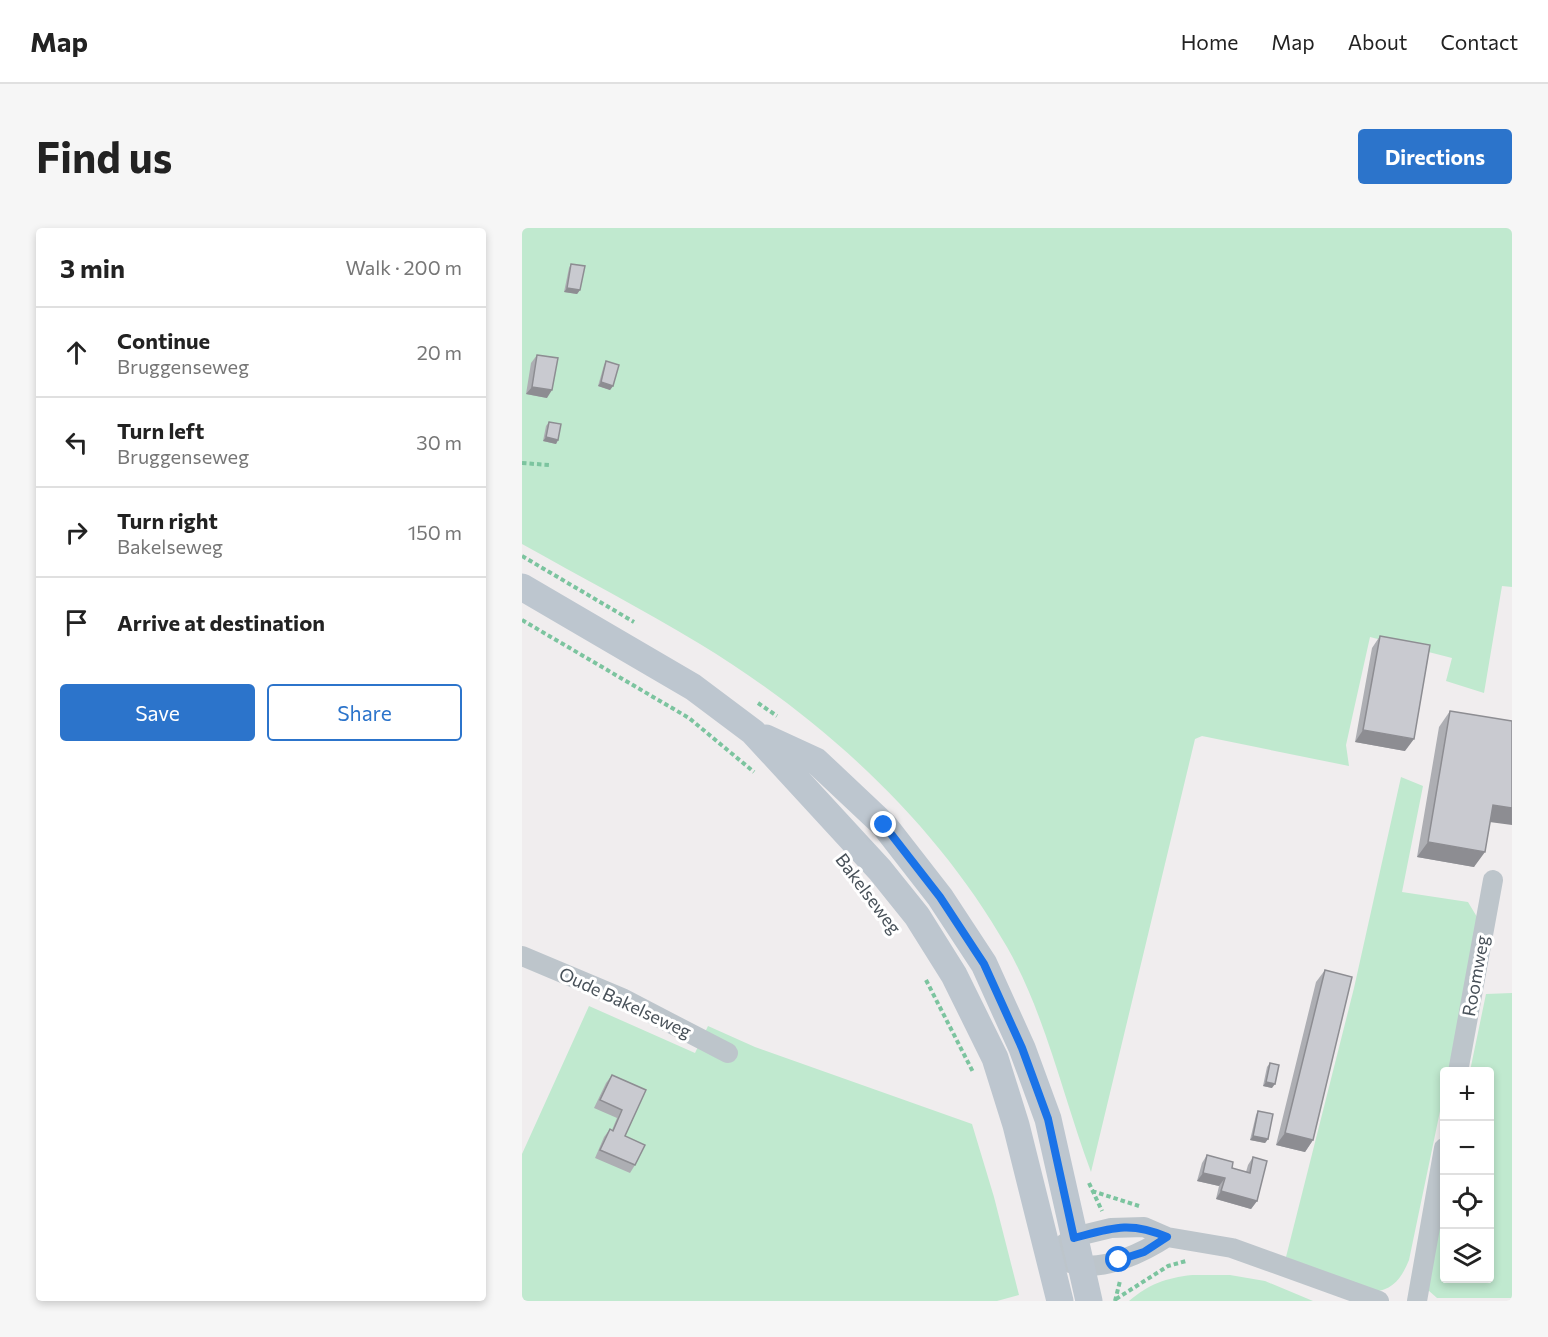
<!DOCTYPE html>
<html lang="en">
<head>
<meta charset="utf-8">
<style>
	:root { --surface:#fff; --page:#f6f6f6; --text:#222; --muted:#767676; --line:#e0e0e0; --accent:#2c74cb }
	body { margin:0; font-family:Commissioner,sans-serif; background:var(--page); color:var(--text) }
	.controls { position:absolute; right:18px; bottom:18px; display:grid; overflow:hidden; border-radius:6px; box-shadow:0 3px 9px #0003 }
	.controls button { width:54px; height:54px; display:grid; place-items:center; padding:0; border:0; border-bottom:2px solid var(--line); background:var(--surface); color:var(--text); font:30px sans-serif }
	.stop { position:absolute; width:18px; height:18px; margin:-14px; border:4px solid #1a73e8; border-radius:50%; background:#fff }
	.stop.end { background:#1a73e8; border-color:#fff; box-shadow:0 2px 6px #0008 }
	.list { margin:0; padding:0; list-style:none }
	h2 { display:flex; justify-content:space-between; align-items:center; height:78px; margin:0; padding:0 24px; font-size:26px }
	h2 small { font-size:20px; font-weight:400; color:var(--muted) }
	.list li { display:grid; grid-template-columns:39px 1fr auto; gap:18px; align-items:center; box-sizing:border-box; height:90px; padding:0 24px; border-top:2px solid var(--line) }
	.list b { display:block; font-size:22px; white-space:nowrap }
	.list p { margin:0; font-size:20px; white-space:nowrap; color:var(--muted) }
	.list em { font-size:20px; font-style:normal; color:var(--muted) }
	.actions { display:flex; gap:12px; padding:18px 24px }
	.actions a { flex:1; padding:14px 0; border:2px solid var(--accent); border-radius:6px; text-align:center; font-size:21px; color:var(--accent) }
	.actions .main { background:var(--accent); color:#fff }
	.icon { flex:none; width:33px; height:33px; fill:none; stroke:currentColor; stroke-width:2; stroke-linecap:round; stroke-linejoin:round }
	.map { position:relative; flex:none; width:990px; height:1073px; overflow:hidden; border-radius:6px }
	header { display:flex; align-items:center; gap:36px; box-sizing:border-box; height:84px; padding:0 30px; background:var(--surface); border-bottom:2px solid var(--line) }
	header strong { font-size:28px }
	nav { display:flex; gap:33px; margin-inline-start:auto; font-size:21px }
	.intro { display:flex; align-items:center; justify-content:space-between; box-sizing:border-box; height:144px; padding:0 36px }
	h1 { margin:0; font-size:42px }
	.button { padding:15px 27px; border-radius:6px; background:var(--accent); color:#fff; font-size:21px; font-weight:700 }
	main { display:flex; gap:36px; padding:0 36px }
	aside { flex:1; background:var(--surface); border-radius:6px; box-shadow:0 3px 9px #0003 }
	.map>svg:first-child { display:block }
</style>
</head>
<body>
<header>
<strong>Map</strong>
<nav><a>Home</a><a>Map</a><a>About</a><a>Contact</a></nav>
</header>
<div class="intro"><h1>Find us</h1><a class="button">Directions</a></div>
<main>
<aside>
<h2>3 min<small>Walk · 200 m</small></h2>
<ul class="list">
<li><svg class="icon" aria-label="ahead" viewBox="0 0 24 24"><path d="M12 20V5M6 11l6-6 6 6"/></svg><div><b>Continue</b><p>Bruggenseweg</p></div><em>20 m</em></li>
<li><svg class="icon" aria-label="left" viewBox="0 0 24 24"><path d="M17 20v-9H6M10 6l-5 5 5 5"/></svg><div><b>Turn left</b><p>Bruggenseweg</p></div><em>30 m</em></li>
<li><svg class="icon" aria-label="right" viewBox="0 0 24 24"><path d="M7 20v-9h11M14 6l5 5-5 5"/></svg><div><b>Turn right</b><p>Bakelseweg</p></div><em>150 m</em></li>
<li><svg class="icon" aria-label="arrive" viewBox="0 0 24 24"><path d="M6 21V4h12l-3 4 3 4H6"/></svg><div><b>Arrive at destination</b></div></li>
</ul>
<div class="actions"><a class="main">Save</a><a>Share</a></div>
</aside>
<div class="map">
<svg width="990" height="1073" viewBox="0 0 990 1073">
	<rect width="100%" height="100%" fill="#f0edee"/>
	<!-- green -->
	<path fill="#c0e9cf" d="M0,0H990V359L980,358L962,465L924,453L930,430L848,409L824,517L827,538L680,508L673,511L569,944C541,869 524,788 485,719C413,593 301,491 178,416C120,381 59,349 0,316Z
		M879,549L901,558L880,664L946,674L958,694L927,843L922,844V864L887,1032C880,1049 872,1062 851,1064C840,1065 779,1035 764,1029L832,760Z
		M990,765V1070H915L906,1062L922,966V1050H968V844L948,843L964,766Z
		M67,778L173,825L186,798L233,819L450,896L472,969L497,1067L475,1073H0V926Z
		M670,1047H708L743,1053L791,1073H607C627,1056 644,1050 670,1047Z"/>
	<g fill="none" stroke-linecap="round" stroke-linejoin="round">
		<!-- path -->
		<path stroke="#7cc49f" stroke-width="4" stroke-dasharray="4.5 3" stroke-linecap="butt" d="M0,235L27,237
			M0,328L112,394
			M0,392L167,490L232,544
			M236,475L255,488
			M404,752L451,844
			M567,955L580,983
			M570,963L617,978
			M594,1071L646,1038L664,1033
			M593,1073L598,1053"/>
		<!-- street -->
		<path stroke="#bdc5cb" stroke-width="20" d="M0,728L100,770L206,825
			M936,844L971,652
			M525,1028L552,1009L589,1000L622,999L645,1009L710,1020L857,1073
			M525,1028C535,1031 546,1035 557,1037C585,1042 622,1024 645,1009
			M895,1073L922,920"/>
		<!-- secondary -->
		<path stroke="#bdc6cf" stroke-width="27" d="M0,359L171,459L231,504L358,642L395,688L432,747L473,830L494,897L538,1073
			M244,510L294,533L362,597L418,669L462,736L500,820L526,891L567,1073"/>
	</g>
	<!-- wall -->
	<path fill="#adaeb3" d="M49,36L58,62L55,66L42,64L47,40Z
		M15,127L25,170L4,166L9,135Z
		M84,133L91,158L88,162L76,158L82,137Z
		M27,194L36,212L34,216L21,213L24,198Z
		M858,408L883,523L833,514L850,420Z
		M928,483L968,594L952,639L895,629L917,499Z
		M803,742L791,912L783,924L754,917L794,754Z
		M748,835L750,860L741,858L745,839Z
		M90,847L124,862L103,908L113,937L108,945L73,930L82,909L88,901L90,902L95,890L72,880L84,855Z
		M736,883L746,911L743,915L728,912L734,887Z
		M685,927L710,940L724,944L726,937L731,929L735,973L729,981L694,971L697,958L675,953L680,935Z"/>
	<!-- shaded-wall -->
	<path fill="#8d8d92" d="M45,60L58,62L55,66L42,64Z
		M79,154L91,158L88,162L76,158Z
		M10,159L30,162L25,170L4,166Z
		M24,209L36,212L34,216L21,213Z
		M841,502L892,511L883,523L833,514Z
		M971,577L990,580V597L960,593Z
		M906,614L963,624L952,639L895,629Z
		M744,854L753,856L750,860L741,858Z
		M763,905L791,912L783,924L754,917Z
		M731,908L746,911L743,915L728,912Z
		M681,945L703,950L697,958L675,953Z
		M699,963L735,973L729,981L694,971Z"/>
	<!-- building -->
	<path fill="#c9cad0" stroke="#8d8d92" stroke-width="1.5" d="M49,36L63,38L58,62L45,60Z
		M15,127L36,130L30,162L10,159Z
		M84,133L97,137L91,158L79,154Z
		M27,194L39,196L36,212L24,209Z
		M858,408L908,417L892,511L841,502Z
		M928,483L990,493V580L971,577L963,624L906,614Z
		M803,742L830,749L791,912L763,905Z
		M748,835L757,837L753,856L744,854Z
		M90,847L124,862L103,908L123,917L113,937L78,922L88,901L91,903L100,882L78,872Z
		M736,883L751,886L746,911L731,908Z
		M685,927L711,934L710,940L728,945L731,929L745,933L735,973L699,963L703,950L681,945Z"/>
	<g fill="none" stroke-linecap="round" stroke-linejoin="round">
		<!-- route -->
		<path stroke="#1a73e8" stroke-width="8" d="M362,597L418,669L462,736L500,820L526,891L552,1010C590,1000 608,993 645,1009L622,1024L597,1032"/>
	</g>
	<g text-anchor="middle" stroke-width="6" stroke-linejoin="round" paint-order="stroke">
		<!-- street labels -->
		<g font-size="18" fill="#485159" stroke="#fff">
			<text transform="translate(346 666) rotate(53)" y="6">Bakelseweg</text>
			<text transform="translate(954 748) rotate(-80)" y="6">Roomweg</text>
			<text transform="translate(103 775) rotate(25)" y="6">Oude Bakelseweg</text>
		</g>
	</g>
</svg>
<div class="controls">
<button>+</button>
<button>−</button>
<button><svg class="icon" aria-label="locate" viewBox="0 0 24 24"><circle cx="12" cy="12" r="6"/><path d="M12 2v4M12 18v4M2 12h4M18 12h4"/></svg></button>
<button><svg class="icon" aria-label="layers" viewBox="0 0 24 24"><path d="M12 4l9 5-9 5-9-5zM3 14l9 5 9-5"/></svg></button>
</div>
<div class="stop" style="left:597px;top:1032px"></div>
<div class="stop end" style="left:362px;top:597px"></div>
</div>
</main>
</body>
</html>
